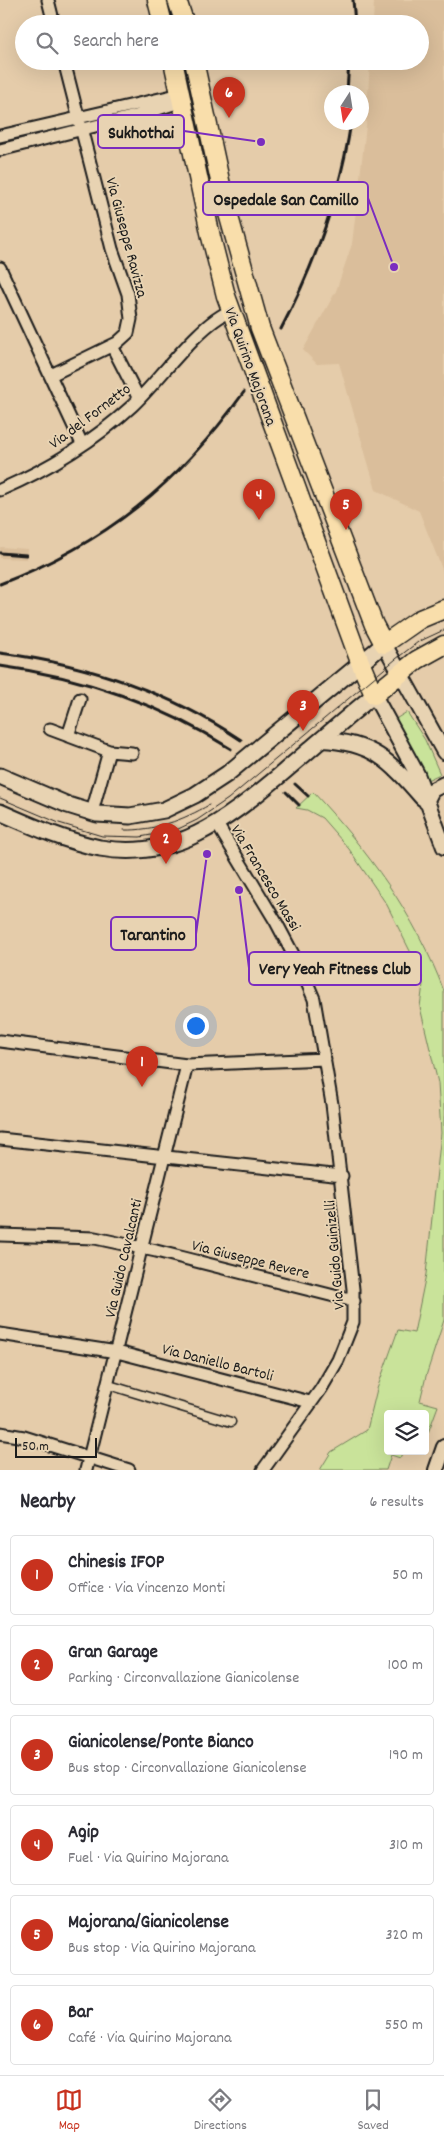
<!DOCTYPE html>
<html lang="en">
<head>
<meta charset="utf-8">
<style>
	:root { --surface:#fff; --page:#f2f2f3; --text:#2b2b33; --muted:#7c7c81; --line:#e1e1e2; --accent:#c8321e }
	body { margin:0; font-family:Dekko,sans-serif; background:var(--page); color:var(--text) }
	.controls { position:absolute; right:15px; bottom:15px; display:grid; overflow:hidden; border-radius:5px; box-shadow:0 5px 20px #0002 }
	.controls button { width:45px; height:45px; display:grid; place-items:center; padding:0; border:0; border-bottom:1px solid var(--line); background:var(--surface); color:var(--text); font:25px sans-serif }
	.compass { position:absolute; left:324px; top:85px; width:45px; height:45px; border-radius:50%; background:var(--surface); box-shadow:0 5px 20px #0002; rotate:192deg }
	.scale { position:absolute; left:15px; bottom:12px; width:82px; box-sizing:border-box; padding-left:5px; border:2px solid #1c1c1c; border-top:0; font-size:14px; line-height:18px; white-space:nowrap; color:#1c1c1c; -webkit-text-stroke:4px #e8d3b2; paint-order:stroke }
	.you { position:absolute; left:195px; top:1025px; width:18px; height:18px; margin:-12px; border:4px solid #fff; border-radius:50%; background:#1a73e8; box-shadow:0 0 0 8px #1a73e833 }
	.badge { display:grid; place-items:center; width:32px; height:32px; border-radius:50%; background:var(--accent); color:#fff; font-size:16px; font-weight:700 }
	.pin { position:absolute; translate:-50% -41px; filter:drop-shadow(0 1px 2px #0008) }
	.pin::after { content:''; position:absolute; top:26px; width:18px; height:15px; background:inherit; clip-path:polygon(0 0,100% 0,50% 100%) }
	.list { margin:0; padding:0; list-style:none }
	h2 { display:flex; justify-content:space-between; align-items:center; height:65px; margin:0; padding:0 20px; font-size:21px }
	h2 small { font-size:16px; font-weight:400; color:var(--muted) }
	.list li { display:grid; grid-template-columns:32px 1fr auto; gap:15px; align-items:center; box-sizing:border-box; height:80px; margin:0 10px 10px; padding:0 10px; border:1px solid var(--line); border-radius:5px }
	.list b { display:block; font-size:19px; white-space:nowrap }
	.list p { margin:0; font-size:16px; white-space:nowrap; color:var(--muted) }
	.list em { font-size:16px; font-style:normal; color:var(--muted) }
	.icon { flex:none; width:28px; height:28px; fill:none; stroke:currentColor; stroke-width:2; stroke-linecap:round; stroke-linejoin:round }
	.map { position:relative; flex:none; width:444px; height:1470px; overflow:hidden }
	.search { position:absolute; background:var(--surface); box-shadow:0 5px 20px #0002; left:15px; right:15px; top:15px; height:55px; display:flex; align-items:center; gap:12px; box-sizing:border-box; padding:0 18px; border-radius:28px; color:var(--muted); font-size:19px }
	.sheet { height:605px; background:var(--surface) }
	nav { display:flex; justify-content:space-around; align-items:center; box-sizing:border-box; height:70px; border-top:1px solid var(--line); background:var(--surface); font-size:14px; color:var(--muted) }
	nav a { display:grid; justify-items:center; gap:2px }
	nav .on { color:var(--accent) }
	.map>svg:first-child { display:block }
</style>
</head>
<body>
<div class="map">
<svg width="444" height="1470" viewBox="0 0 444 1470">
	<rect width="100%" height="100%" fill="#e5ccaa"/>
	<filter id="ink" filterUnits="userSpaceOnUse"><feTurbulence type="fractalNoise" baseFrequency=".02" numOctaves="2"/><feDisplacementMap in="SourceGraphic" scale="10" xChannelSelector="R" yChannelSelector="G"/><feConvolveMatrix kernelMatrix="1 2 1 2 8 2 1 2 1" color-interpolation-filters="sRGB"/></filter>
	<g filter="url(#ink)">
		<!-- built -->
		<path fill="#dabe9b" d="M374,0H444V574L419,511L376,490L339,363L317,364L303,350L336,291L352,244L366,126L370,61H420V24H373Z
			M0,547L27,549L26,559L0,558Z"/>
		<!-- green -->
		<path fill="#c9e39a" stroke="#72805b" d="M407,712L425,740L440,774L427,780L394,720Z
			M313,792C368,851 415,914 444,991V1320L426,1376L420,1401L438,1406L428,1433L425,1434V1414H388V1451H403L400,1458L391,1455L386,1470H320L331,1452L367,1430L377,1389L398,1330L414,1333L426,1274L441,1133L438,1083L420,1007L423,984L421,973L387,905L349,849L322,818L307,810L296,808Z"/>
		<g fill="none" stroke-linecap="round" stroke-linejoin="round">
			<!-- pedestrian casing -->
			<g stroke="#1c1c1c" stroke-width="11">
				<path id="pedestrian" d="M109,1385L231,1422"/>
			</g>
			<!-- minor casing -->
			<g stroke="#1c1c1c" stroke-width="15">
				<path id="minor" d="M48,0L54,24
					M0,136L181,94
					M0,150L139,115L183,101
					M0,268L82,444
					M112,346L139,399
					M51,375L117,343L128,333L131,319L128,294L112,249L64,61
					M0,490C48,469 94,441 132,406C159,381 199,323 231,311
					M50,729L109,751L132,753
					M68,736L80,699
					M92,812L109,751
					M217,824L276,922L303,973L314,999L332,1104L353,1289V1322L338,1360L321,1389L263,1470
					M0,1041L187,1065L325,1059
					M0,1139L342,1176
					M0,1235L95,1238L156,1251L354,1301
					M0,1334L117,1352L310,1402
					M0,1433L24,1437L129,1470
					M86,1470L187,1065"/>
			</g>
			<!-- tertiary casing -->
			<g stroke="#1c1c1c" stroke-width="18">
				<path id="tertiary" d="M384,644L444,752
					M374,695L417,774L444,847
					M321,740C373,742 390,761 422,798
					M426,802L432,790L444,784
					M436,1470L444,1447"/>
			</g>
			<!-- secondary casing -->
			<g stroke="#1c1c1c" stroke-width="19">
				<path id="secondary" d="M0,776L68,805L97,814L130,816L164,810L195,795L227,774L384,644
					M0,812C32,826 65,841 100,848C175,861 225,821 279,776C311,749 342,721 374,695"/>
			</g>
			<!-- primary casing -->
			<g stroke="#1c1c1c" stroke-width="21">
				<path id="primary" d="M157,0L163,24
					M177,0L185,24
					M173,61L211,237L226,296L360,662L374,695L417,660L444,645
					M194,61L224,199L260,328L374,625L384,644L420,619L444,609"/>
			</g>
			<!-- pedestrian -->
			<use href="#pedestrian" stroke="#e8d3b2" stroke-width="8"/>
			<!-- minor -->
			<use href="#minor" stroke="#e8d3b2" stroke-width="11"/>
			<!-- tertiary -->
			<use href="#tertiary" stroke="#e8d3b2" stroke-width="14"/>
			<!-- secondary -->
			<use href="#secondary" stroke="#e8d3b2" stroke-width="15"/>
			<!-- primary -->
			<use href="#primary" stroke="#f9deab" stroke-width="18"/>
			<!-- tram -->
			<path stroke="#1c1c1c" stroke-width="1" d="M0,798L59,823L102,836L140,837L174,831L197,820L228,799L396,659L418,642L444,630
				M124,830C154,831 183,820 209,805"/>
			<!-- rail -->
			<path stroke="#1c1c1c" stroke-width="3" d="M353,0L355,24
				M347,92L349,61
				M281,329C315,264 340,196 351,122
				M0,553L26,555
				M0,584C106,543 178,484 244,392
				M0,653C86,664 168,691 241,740
				M0,666C84,677 160,704 231,749
				M295,784L308,796
				M286,792L299,805"/>
		</g>
	</g>
	<g text-anchor="middle" stroke-width="4" stroke-linejoin="round" paint-order="stroke">
		<!-- street labels -->
		<g font-size="16" fill="#1c1c1c" stroke="#e8d3b2">
			<text transform="translate(128 237) rotate(75)" y="6">Via Giuseppe Ravizza</text>
			<text transform="translate(252 366) rotate(70)" y="6">Via Quirino Majorana</text>
			<text transform="translate(89 415) rotate(-37)" y="6">Via del Fornetto</text>
			<text transform="translate(267 877) rotate(59)" y="6">Via Francesco Massi</text>
			<text transform="translate(333 1255) rotate(-95)" y="6">Via Guido Guinizelli</text>
			<text transform="translate(122 1258) rotate(-77)" y="6">Via Guido Cavalcanti</text>
			<text transform="translate(251 1258) rotate(14)" y="6">Via Giuseppe Revere</text>
			<text transform="translate(218 1361) rotate(14)" y="6">Via Daniello Bartoli</text>
		</g>
	</g>
	<!-- callouts -->
	<path fill="none" stroke="#7b2cbf" stroke-width="2" d="M261 142L184 131M394 267L368 198M207 854L196 934M239 890L249 968"/>
	<g fill="#7b2cbf" stroke="#e8d3b2" stroke-width="2">
		<circle cx="261" cy="142" r="5"/>
		<circle cx="394" cy="267" r="5"/>
		<circle cx="207" cy="854" r="5"/>
		<circle cx="239" cy="890" r="5"/>
	</g>
	<g fill="#e8d3b2" stroke="#7b2cbf" stroke-width="2">
		<rect x="98" y="115" width="86" height="33" rx="5"/>
		<rect x="203" y="182" width="165" height="33" rx="5"/>
		<rect x="111" y="917" width="85" height="33" rx="5"/>
		<rect x="249" y="952" width="172" height="33" rx="5"/>
	</g>
	<g font-size="18" text-anchor="middle" font-weight="bold" fill="#1c1c1c">
		<text x="141" y="138">Sukhothai</text>
		<text x="286" y="205">Ospedale San Camillo</text>
		<text x="153" y="940">Tarantino</text>
		<text x="335" y="974">Very Yeah Fitness Club</text>
	</g>
</svg>
<div class="controls">
<button><svg class="icon" aria-label="layers" viewBox="0 0 24 24"><path d="M12 4l9 5-9 5-9-5zM3 14l9 5 9-5"/></svg></button>
</div>
<svg class="compass" viewBox="-18 -18 36 36"><path d="M0-13l5 13h-10z" fill="#e53935"/><path d="M0 13l5-13h-10z" fill="#7c7c81"/></svg>
<div class="scale">50 m</div>
<div class="you"></div>
<div class="pin badge" style="left:142px;top:1087px">1</div>
<div class="pin badge" style="left:166px;top:864px">2</div>
<div class="pin badge" style="left:303px;top:731px">3</div>
<div class="pin badge" style="left:259px;top:520px">4</div>
<div class="pin badge" style="left:346px;top:530px">5</div>
<div class="pin badge" style="left:229px;top:118px">6</div>
<div class="search"><svg class="icon" aria-label="search" viewBox="0 0 24 24"><circle cx="10" cy="10" r="6"/><path d="M15 15l6 6"/></svg>Search here</div>
</div>
<section class="sheet">
<h2>Nearby<small>6 results</small></h2>
<ul class="list">
<li><span class="badge">1</span><div><b>Chinesis IFOP</b><p>Office · Via Vincenzo Monti</p></div><em>50 m</em></li>
<li><span class="badge">2</span><div><b>Gran Garage</b><p>Parking · Circonvallazione Gianicolense</p></div><em>100 m</em></li>
<li><span class="badge">3</span><div><b>Gianicolense/Ponte Bianco</b><p>Bus stop · Circonvallazione Gianicolense</p></div><em>190 m</em></li>
<li><span class="badge">4</span><div><b>Agip</b><p>Fuel · Via Quirino Majorana</p></div><em>310 m</em></li>
<li><span class="badge">5</span><div><b>Majorana/Gianicolense</b><p>Bus stop · Via Quirino Majorana</p></div><em>320 m</em></li>
<li><span class="badge">6</span><div><b>Bar</b><p>Café · Via Quirino Majorana</p></div><em>550 m</em></li>
</ul>
</section>
<nav>
<a class="on"><svg class="icon" aria-label="map" viewBox="0 0 24 24"><path d="M3 6l6-2 6 2 6-2v14l-6 2-6-2-6 2zM9 4v14M15 6v14"/></svg>Map</a>
<a><svg class="icon" aria-label="directions" viewBox="0 0 24 24"><path d="M12 3l9 9-9 9-9-9zM9 14v-3h6M13 9l2 2-2 2"/></svg>Directions</a>
<a><svg class="icon" aria-label="saved" viewBox="0 0 24 24"><path d="M7 4h10v16l-5-4-5 4z"/></svg>Saved</a>
</nav>
</body>
</html>
